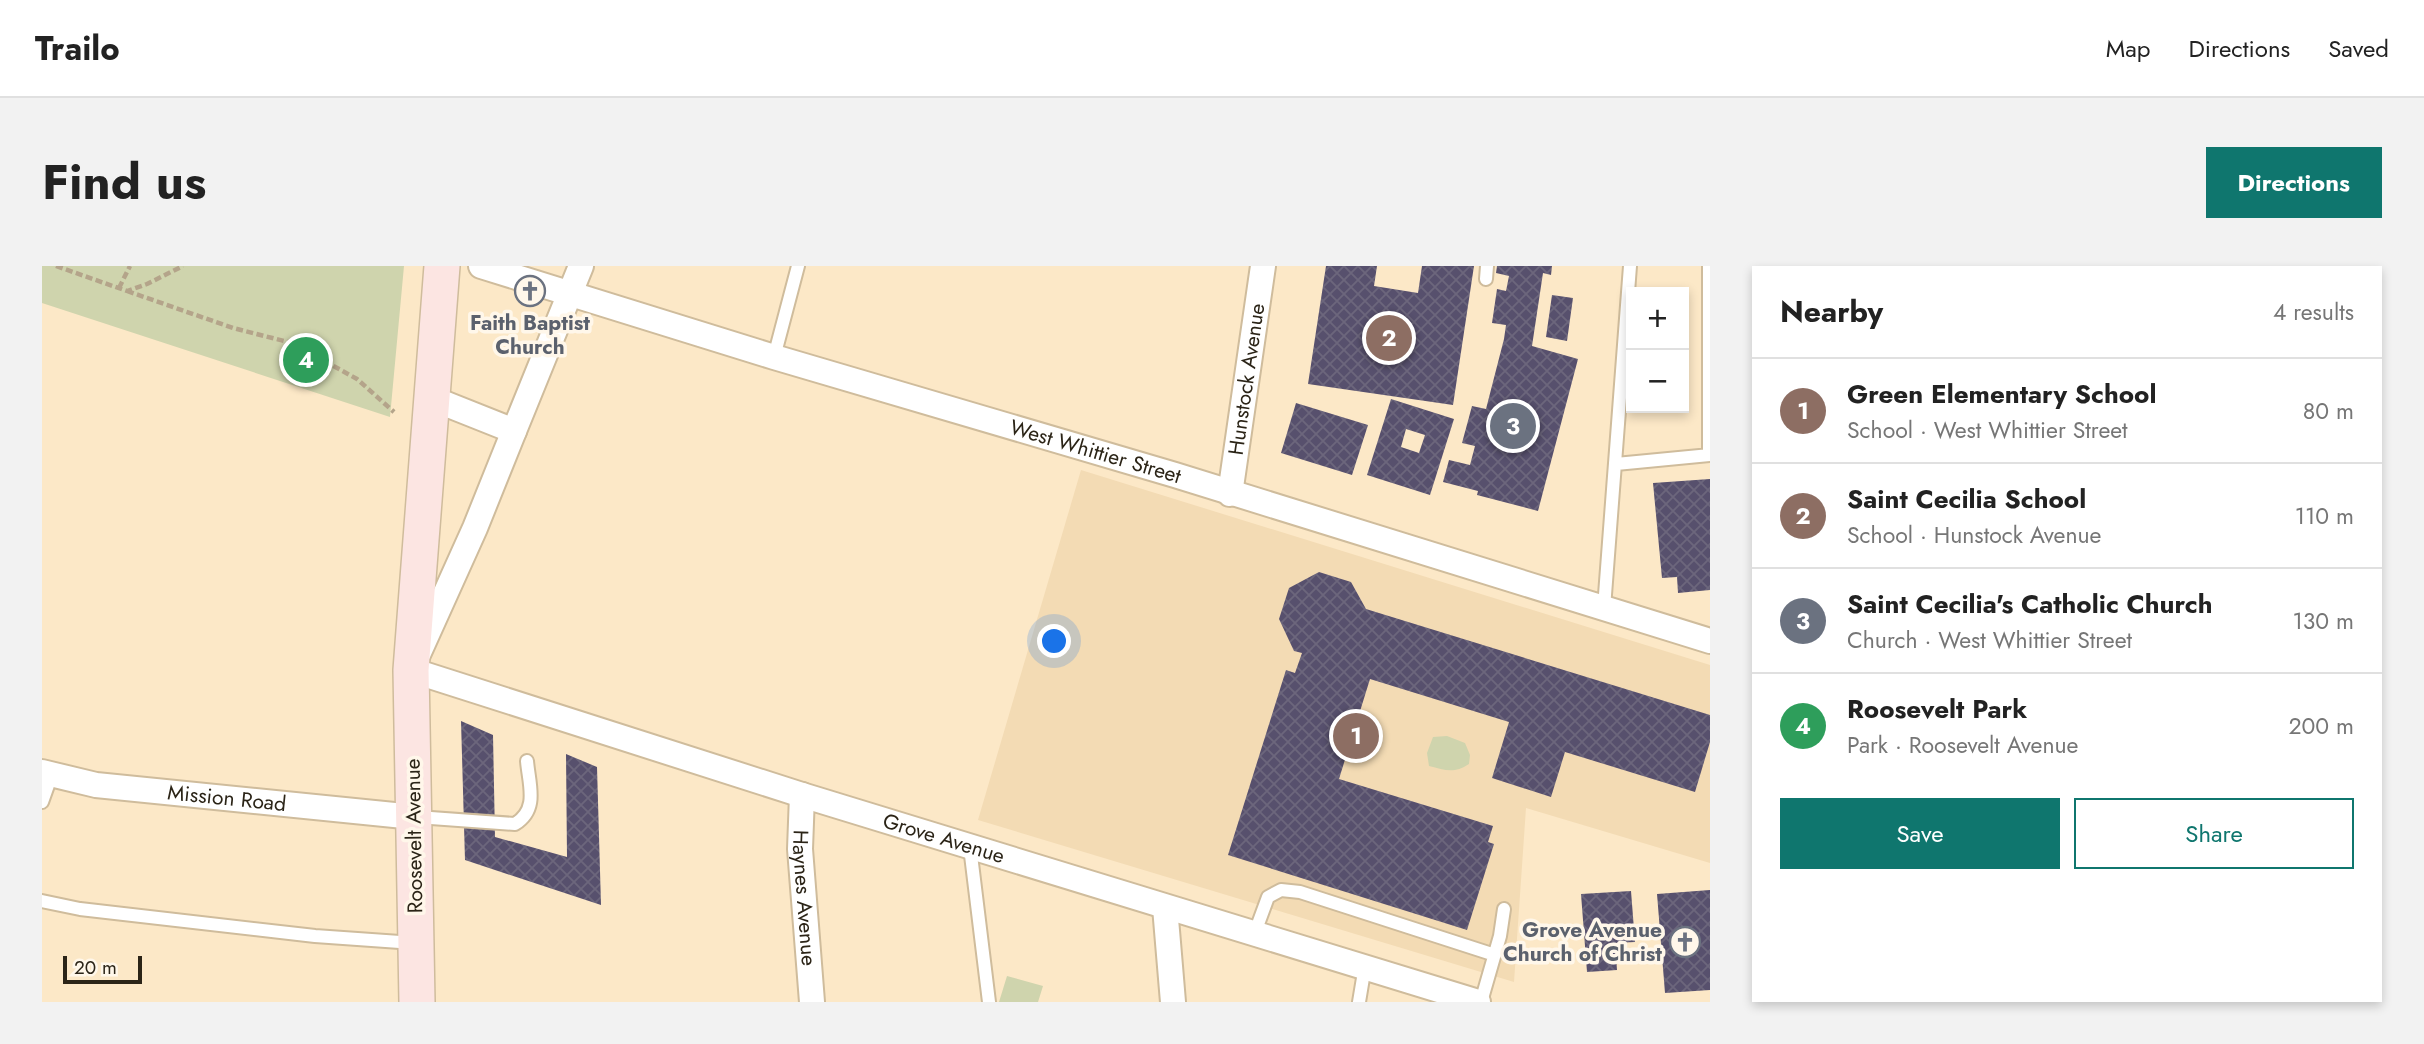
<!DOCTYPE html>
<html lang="en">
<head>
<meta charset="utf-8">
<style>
	:root { --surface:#fff; --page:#f2f2f2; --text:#222; --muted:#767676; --line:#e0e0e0; --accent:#0f766e }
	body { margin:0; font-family:Jost,sans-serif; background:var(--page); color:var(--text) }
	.controls { position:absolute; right:21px; top:21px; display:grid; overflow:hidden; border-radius:0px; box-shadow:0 4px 10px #0003 }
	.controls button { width:63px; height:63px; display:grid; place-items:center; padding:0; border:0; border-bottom:2px solid var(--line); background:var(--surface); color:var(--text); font:35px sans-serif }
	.scale { position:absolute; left:21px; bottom:18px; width:79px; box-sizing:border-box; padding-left:7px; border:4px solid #2b2417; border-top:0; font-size:19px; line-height:24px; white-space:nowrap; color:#2b2417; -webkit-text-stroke:5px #fff7ea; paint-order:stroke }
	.you { position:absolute; left:1013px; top:376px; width:24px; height:24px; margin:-18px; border:5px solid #fff; border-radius:50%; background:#1a73e8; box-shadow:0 0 0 10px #1a73e833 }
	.badge { display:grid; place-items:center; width:46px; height:46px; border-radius:50%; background:var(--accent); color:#fff; font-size:23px; font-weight:700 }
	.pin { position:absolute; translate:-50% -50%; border:4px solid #fff; box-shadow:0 2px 7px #0006 }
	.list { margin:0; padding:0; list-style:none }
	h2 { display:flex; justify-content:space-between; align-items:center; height:91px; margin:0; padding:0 28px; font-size:30px }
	h2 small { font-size:23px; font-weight:400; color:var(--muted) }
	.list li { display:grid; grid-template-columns:46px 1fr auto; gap:21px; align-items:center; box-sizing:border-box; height:105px; padding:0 28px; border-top:2px solid var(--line) }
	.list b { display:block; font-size:26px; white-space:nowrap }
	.list p { margin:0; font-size:23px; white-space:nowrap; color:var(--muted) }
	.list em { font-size:23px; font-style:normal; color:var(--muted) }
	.actions { display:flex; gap:14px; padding:21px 28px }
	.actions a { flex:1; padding:16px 0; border:2px solid var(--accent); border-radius:0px; text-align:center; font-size:24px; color:var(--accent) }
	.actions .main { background:var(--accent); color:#fff }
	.map { position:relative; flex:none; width:1668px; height:736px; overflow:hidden; border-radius:0px }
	header { display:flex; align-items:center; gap:42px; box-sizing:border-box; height:98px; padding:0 35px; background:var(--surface); border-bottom:2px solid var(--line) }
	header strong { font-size:33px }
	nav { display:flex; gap:38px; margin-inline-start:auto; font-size:24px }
	.intro { display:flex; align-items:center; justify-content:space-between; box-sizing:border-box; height:168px; padding:0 42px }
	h1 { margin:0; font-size:49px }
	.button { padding:18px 32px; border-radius:0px; background:var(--accent); color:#fff; font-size:24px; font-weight:700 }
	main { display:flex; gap:42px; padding:0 42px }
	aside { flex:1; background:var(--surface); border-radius:0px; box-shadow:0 4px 10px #0003 }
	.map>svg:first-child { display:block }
</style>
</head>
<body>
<header>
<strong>Trailo</strong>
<nav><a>Map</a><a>Directions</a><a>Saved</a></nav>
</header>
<div class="intro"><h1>Find us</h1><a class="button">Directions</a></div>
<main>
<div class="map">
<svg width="1668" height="736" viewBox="0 0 1668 736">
	<defs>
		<pattern id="building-cross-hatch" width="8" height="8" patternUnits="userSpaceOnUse" patternTransform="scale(1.75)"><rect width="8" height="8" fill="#57506d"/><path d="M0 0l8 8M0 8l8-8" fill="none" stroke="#6c667c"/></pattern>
	</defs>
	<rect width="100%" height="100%" fill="#fce8c7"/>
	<!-- built -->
	<path fill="#f3dbb4" d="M1039,204L1668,399V597L1484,542L1472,716L936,554Z"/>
	<!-- green -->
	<path fill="#cfd4ad" d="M0,0H362L348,151L0,37Z
		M1405,470L1423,477L1428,489L1427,498C1412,508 1403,504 1387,500L1385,487L1391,471Z
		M965,710L1001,720L996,736H957Z"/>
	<!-- building -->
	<path fill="url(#building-cross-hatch)" fill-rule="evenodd" d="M1284,0H1335L1332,20L1376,27L1380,0H1432L1411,139L1266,118Z
		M1455,0H1510L1509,9L1501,7L1490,80L1536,93L1496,245L1435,229L1436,225L1401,216L1407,194L1428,199L1433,180L1420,177L1430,140L1444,143L1462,73L1464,59L1450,57L1455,23L1464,25L1467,10L1454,7Z
		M1510,29L1531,32L1525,75L1504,71Z
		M1349,133L1412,153L1388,229L1325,209ZM1364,163L1383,169L1377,187L1359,181Z
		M1254,137L1326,159L1310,209L1239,187Z
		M1668,213V324L1636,327L1635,311L1620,312L1611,217Z
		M1277,306L1309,316L1324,343L1668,449V476L1653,526L1523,486L1509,531L1450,512L1467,456L1328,413L1297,513L1451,560L1446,576L1452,578L1425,664L1186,589L1244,404L1253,407L1260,387L1252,385L1237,353L1247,322Z
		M419,455L451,469L453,571L525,591L524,488L555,501L559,639L423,594Z
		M1668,624V724L1623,727L1615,628Z
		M1589,625L1593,676L1573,677L1575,704L1545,706L1539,628Z"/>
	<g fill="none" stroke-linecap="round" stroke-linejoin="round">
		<!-- service casing -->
		<g stroke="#cfbc9c" stroke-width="16">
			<path id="service" d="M1667,0V189
				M1444,13L1445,0
				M732,91L756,0
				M1574,198L1668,189
				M1562,342L1588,0
				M0,536L10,508
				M375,551L473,558C497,543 487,519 485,495
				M928,581L947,736
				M0,635L38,643L273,670L372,677
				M1212,669L1226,631L1239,624L1258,626L1453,689
				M1317,736L1323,700
				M1439,736L1458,670L1462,643"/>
		</g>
		<!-- minor casing -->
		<g stroke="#cfbc9c" stroke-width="28">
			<g id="minor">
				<path id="s1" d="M439,0L732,91L1133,209L1668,375"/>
				<path d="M389,132L472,165L539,0"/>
				<path id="s2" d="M472,165L433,262L369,404L760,529L1436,736"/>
				<path id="s3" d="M1188,228L1221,0"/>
				<path id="s4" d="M0,506L54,519L372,551"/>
				<path id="s5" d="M760,529L758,583L770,736"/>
				<path d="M1123,641L1131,736"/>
			</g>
		</g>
		<!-- secondary casing -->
		<g stroke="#cfbc9c" stroke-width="38">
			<path id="secondary" d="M375,736L369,404L400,0"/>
		</g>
		<!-- path -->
		<path stroke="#b4a48a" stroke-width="4.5" stroke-dasharray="7 3.5" stroke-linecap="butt" d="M14,0L85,25L105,18L141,0
			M77,22L88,0
			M85,25L191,62L250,77L315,113L352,146"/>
		<!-- service -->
		<use href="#service" stroke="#fff" stroke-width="12"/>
		<!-- minor -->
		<use href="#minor" stroke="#fff" stroke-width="24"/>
		<!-- secondary -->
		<use href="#secondary" stroke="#fce5e2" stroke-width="35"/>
	</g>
	<!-- icons -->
	<defs>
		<g id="church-ring" transform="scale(1.575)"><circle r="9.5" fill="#fff7ea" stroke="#6b7280" stroke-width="1.5"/><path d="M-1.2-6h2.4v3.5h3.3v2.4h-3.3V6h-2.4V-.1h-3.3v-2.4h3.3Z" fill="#6b7280"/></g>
	</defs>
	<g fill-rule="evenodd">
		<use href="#church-ring" x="488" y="25"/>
		<use href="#church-ring" x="1643" y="676"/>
	</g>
	<g text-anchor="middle" stroke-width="7" stroke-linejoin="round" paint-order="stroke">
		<!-- worship labels -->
		<g font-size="21" font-weight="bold" fill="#5b616d" stroke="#fff7ea">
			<text x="488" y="64">Faith Baptist<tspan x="488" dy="24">Church</tspan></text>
			<text x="1620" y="671" text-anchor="end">Grove Avenue<tspan x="1620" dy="24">Church of Christ</tspan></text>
		</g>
		<!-- street labels -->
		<g font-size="21" fill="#2b2417" stroke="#fff7ea">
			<text dy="7" stroke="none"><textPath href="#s3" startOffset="116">Hunstock Avenue</textPath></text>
			<text dy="7" stroke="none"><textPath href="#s1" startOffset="642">West Whittier Street</textPath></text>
			<text dy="7" stroke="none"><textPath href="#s4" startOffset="187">Mission Road</textPath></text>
			<text transform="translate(372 570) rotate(-91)" y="7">Roosevelt Avenue</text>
			<text dy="7" stroke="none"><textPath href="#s2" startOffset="819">Grove Avenue</textPath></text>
			<text dy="7" stroke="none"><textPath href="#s5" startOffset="103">Haynes Avenue</textPath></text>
		</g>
	</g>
</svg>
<div class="controls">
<button>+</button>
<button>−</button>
</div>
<div class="scale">20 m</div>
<div class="you"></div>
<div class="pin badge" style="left:1314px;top:470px;background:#8d6e63">1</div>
<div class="pin badge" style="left:1347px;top:72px;background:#8d6e63">2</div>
<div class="pin badge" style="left:1471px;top:160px;background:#6b7280">3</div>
<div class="pin badge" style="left:264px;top:94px;background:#2e9e5b">4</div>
</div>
<aside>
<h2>Nearby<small>4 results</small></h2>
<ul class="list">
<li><span class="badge" style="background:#8d6e63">1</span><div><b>Green Elementary School</b><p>School · West Whittier Street</p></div><em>80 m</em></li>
<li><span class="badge" style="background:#8d6e63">2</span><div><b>Saint Cecilia School</b><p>School · Hunstock Avenue</p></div><em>110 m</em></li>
<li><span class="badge" style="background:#6b7280">3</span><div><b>Saint Cecilia's Catholic Church</b><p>Church · West Whittier Street</p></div><em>130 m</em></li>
<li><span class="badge" style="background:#2e9e5b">4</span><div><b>Roosevelt Park</b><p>Park · Roosevelt Avenue</p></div><em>200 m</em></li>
</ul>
<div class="actions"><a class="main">Save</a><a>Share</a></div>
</aside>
</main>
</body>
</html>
